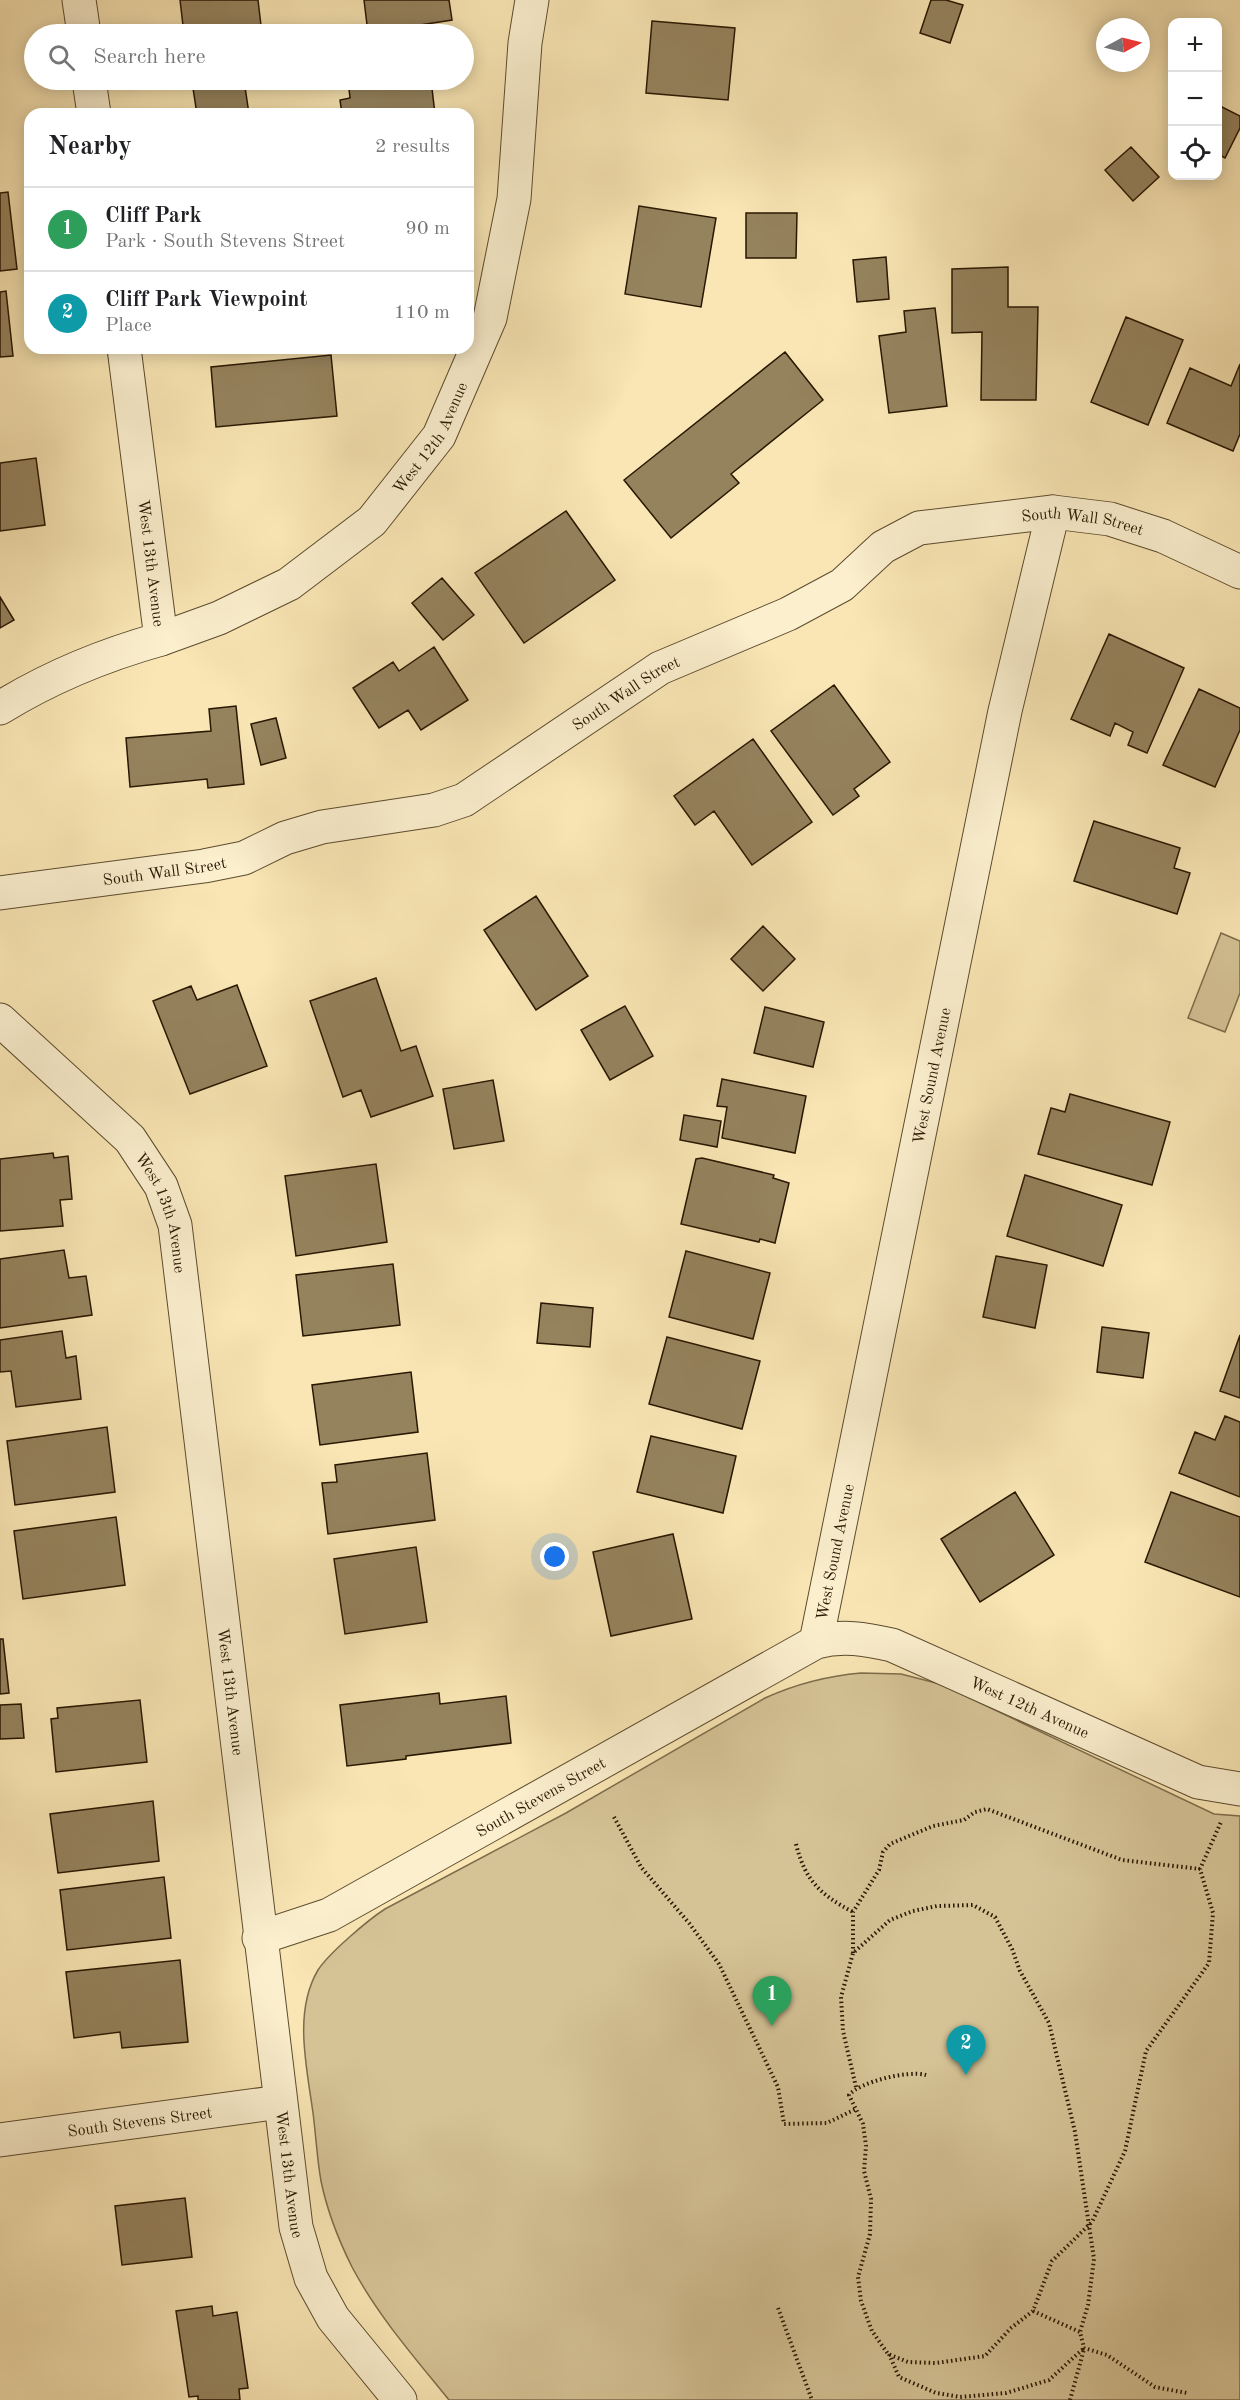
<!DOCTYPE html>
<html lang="en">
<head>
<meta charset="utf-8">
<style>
	:root { --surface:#fff; --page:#f2f2f2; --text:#202124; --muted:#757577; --line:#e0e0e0; --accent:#ea580c }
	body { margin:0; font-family:"Old Standard TT",serif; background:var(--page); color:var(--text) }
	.controls { position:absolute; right:18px; top:18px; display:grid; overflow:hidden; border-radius:12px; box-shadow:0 3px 15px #0003 }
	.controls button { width:54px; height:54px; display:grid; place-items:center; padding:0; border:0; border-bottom:2px solid var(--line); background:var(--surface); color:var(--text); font:30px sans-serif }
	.compass { position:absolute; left:1096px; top:18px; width:54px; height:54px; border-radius:50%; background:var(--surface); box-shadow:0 3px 15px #0003; rotate:83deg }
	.you { position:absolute; left:555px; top:1557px; width:21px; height:21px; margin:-15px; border:4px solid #fff; border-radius:50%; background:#1a73e8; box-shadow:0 0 0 9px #1a73e833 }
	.badge { display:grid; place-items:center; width:39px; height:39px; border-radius:50%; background:var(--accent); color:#fff; font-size:20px; font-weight:700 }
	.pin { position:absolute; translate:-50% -50px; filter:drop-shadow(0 2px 3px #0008) }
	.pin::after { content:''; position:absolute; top:32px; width:21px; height:18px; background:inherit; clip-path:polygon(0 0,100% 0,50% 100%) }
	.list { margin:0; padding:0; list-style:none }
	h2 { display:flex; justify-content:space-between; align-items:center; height:78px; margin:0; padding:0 24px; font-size:26px }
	h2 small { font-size:20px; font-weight:400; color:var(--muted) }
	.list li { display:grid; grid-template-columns:39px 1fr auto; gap:18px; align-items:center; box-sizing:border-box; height:84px; padding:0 24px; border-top:2px solid var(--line) }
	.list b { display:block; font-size:22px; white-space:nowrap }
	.list p { margin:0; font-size:20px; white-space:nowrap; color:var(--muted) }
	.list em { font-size:20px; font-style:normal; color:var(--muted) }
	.icon { flex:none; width:33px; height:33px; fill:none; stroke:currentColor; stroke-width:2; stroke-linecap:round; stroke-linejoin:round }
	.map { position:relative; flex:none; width:1240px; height:2400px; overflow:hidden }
	.search { position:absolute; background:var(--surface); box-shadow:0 3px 15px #0003; left:24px; top:24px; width:450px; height:66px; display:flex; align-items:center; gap:15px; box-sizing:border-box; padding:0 21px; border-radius:33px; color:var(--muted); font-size:22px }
	.panel { position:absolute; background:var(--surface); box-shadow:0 3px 15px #0003; left:24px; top:108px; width:450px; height:246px; border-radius:18px }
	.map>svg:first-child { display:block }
</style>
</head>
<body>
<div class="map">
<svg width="1240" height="2400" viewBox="0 0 1240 2400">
	<rect width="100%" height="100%" fill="#f9e6b4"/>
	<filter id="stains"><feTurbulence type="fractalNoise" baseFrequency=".00333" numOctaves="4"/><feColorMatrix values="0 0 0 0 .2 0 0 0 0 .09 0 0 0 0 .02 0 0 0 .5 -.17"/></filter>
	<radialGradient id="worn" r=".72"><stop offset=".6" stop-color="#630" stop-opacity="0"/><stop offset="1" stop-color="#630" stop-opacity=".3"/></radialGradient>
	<!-- green -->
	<path fill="#d5c396" stroke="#7e6d4c" stroke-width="1.5" d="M1221,933L1240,941V993L1225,1032L1188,1018Z
		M861,1673L901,1674L940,1684L1214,1814L1240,1816V2400H449C415,2358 378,2316 352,2267C339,2241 327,2210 321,2181C317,2159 316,2136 313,2113C307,2068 293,2012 318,1970C329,1953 368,1920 385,1909L566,1813L765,1698C796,1684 826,1676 861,1673Z"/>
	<!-- building -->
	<path fill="#95835e" stroke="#281701" stroke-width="1.5" d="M180,0H258L262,34H184Z
		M364,0H449L452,20L368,33Z
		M931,0H946L963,5L950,43L920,33Z
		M652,21L735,28L728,100L646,93Z
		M205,80H244L249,114H197L192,82Z
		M348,80H431L435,114H342L340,100L350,98Z
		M1218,105L1240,116V128L1225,158L1218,154Z
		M1131,147L1159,177L1133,201L1105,170Z
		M8,192L17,269L0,271V193Z
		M639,206L716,218L701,307L625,294Z
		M746,213H797L796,258H746Z
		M886,257L889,299L857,302L853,260Z
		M1008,267V307H1038L1036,400H981L982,332L952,333V269Z
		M6,291L13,356L0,357V292Z
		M935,308L947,406L889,413L879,336L906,332L904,311Z
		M1126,317L1183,340L1148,425L1091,402Z
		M785,352L823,400L731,474L739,483L671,538L624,480Z
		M331,355L337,416L216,427L211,367Z
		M1240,364V434L1233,451L1167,423L1190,368L1231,386Z
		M36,458L45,525L0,531V463Z
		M566,511L615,580L524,643L475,573Z
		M442,578L474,615L443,640L412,603Z
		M0,597L14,620L0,628Z
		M1109,634L1184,668L1147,753L1128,745L1133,732L1115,723L1110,736L1071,719Z
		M434,647L468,700L421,730L408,710L379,728L353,688L393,662L399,671Z
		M834,685L890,762L854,789L859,796L833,815L771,731Z
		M1199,689L1240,708V730L1215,787L1163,765Z
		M236,706L244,784L208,788L207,779L130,787L126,738L211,731L209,709Z
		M276,718L286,758L261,765L251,724Z
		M753,739L812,822L752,865L714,811L695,825L674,796Z
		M1094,821L1180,848L1174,868L1190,873L1177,914L1074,881Z
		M536,896L588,976L536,1010L484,930Z
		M763,926L795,959L763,991L731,959Z
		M376,978L401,1051L416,1046L433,1096L371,1117L361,1090L343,1097L310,1001Z
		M237,985L267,1066L190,1094L153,1001L191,986L197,1000Z
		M625,1006L653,1056L610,1080L581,1030Z
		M765,1007L824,1022L813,1067L754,1053Z
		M722,1079L806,1096L795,1153L722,1138L727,1107L717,1106Z
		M493,1080L504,1141L454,1149L443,1089Z
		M1070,1094L1170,1122L1152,1185L1038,1154L1051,1108L1065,1112Z
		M684,1115L721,1121L717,1147L680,1140Z
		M53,1153L54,1158L68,1156L72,1199L60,1200L63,1226L0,1231V1159Z
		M702,1158L774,1175L773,1178L789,1183L775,1243L760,1239L759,1242L681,1224L696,1159Z
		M376,1164L387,1242L296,1256L285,1176Z
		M1025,1175L1122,1205L1103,1266L1007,1236Z
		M64,1250L69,1278L86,1276L92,1315L0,1328V1259Z
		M686,1251L770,1273L753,1339L669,1317Z
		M996,1256L1047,1265L1035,1328L983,1317Z
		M393,1264L400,1325L303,1336L296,1275Z
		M541,1303L593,1308L590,1347L537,1343Z
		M1102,1327L1149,1333L1143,1378L1097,1372Z
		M62,1331L66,1358L76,1356L81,1399L16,1407L11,1371L0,1372V1340Z
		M1240,1335V1398L1220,1391Z
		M667,1337L760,1361L742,1429L649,1404Z
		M411,1372L418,1432L320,1445L312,1385Z
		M1225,1416L1240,1422V1497L1179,1473L1195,1432L1215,1440Z
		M107,1427L115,1492L15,1505L7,1441Z
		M651,1436L736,1456L723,1513L637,1492Z
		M427,1453L435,1520L328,1534L322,1483L337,1482L335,1465Z
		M1015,1492L1054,1555L980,1602L941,1539Z
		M1171,1492L1240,1517V1597L1145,1562Z
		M116,1517L125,1585L23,1599L14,1531Z
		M673,1534L692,1619L611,1636L593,1552Z
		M416,1547L427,1622L345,1634L334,1559Z
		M0,1639H3L9,1693L0,1694Z
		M439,1693L440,1704L506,1696L511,1743L406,1756V1759L347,1766L340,1705Z
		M140,1700L147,1762L56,1772L51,1719L58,1718L57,1708Z
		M21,1704L24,1738L0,1739V1705Z
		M153,1801L159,1861L58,1873L50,1814Z
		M164,1877L171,1938L67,1950L60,1890Z
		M180,1960L188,2042L122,2048L120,2032L74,2038L66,1972Z
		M185,2198L192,2257L122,2265L115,2206Z
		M212,2306L213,2316L237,2312L248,2388L239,2389L240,2400H198V2396L189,2397L176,2311Z"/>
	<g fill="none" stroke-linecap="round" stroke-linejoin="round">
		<!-- minor casing -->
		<g stroke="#5c4b2e" stroke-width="35">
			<g id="minor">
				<path d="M79,0L84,34"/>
				<path d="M89,80L94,114"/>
				<path id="s1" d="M161,639L219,618L289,584L372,521L439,436L490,318L514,199L525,43L532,0"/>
				<path d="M0,708C50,677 104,655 161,639L124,348"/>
				<path id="s2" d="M0,893L204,866L244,858L285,838L322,827L434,810L464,800L660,668L788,614L842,585L883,547L919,528L1053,512L1110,519L1163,536L1240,572"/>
				<path id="s3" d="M0,1020L130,1139L161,1186L175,1225L296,2227L311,2278L333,2318L400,2400"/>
				<path id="s4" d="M816,1642L1005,711L1053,512"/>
				<path id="s5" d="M259,1938L329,1915L816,1642C843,1635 865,1639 892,1645L1198,1782L1240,1789"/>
				<path id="s6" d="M0,2140L280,2102"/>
			</g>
		</g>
		<!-- path -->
		<path stroke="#281701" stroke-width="4" stroke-dasharray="1.5 3" stroke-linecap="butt" d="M614,1817L641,1867L689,1923L719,1964L778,2087L784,2124L827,2123L856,2109
			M796,1844C805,1881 821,1895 853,1912
			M853,1953V1912L879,1870L883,1852L890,1844L933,1826L964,1820L975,1812L987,1809L1122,1860L1200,1869
			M926,2075C907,2070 860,2082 849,2095L863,2124L866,2146L864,2171L871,2199L870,2234L858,2277L861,2301L872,2331L888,2354L908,2362L936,2363L985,2356L1011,2328L1033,2311L1052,2261L1092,2222L1125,2151L1146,2051L1209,1963L1213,1913L1200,1869L1221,1822
			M856,2087L843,2031L841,1997L853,1953L890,1920L913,1911L937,1906L973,1905L995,1917L1012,1949L1020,1971L1049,2023L1075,2132L1094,2259L1088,2305L1080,2332
			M778,2308L812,2400
			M1033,2311L1080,2332L1084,2348L1107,2355L1155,2387L1187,2393
			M889,2354L899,2377L936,2393L960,2397L1006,2393L1049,2380L1084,2348
			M1070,2400L1084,2349"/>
		<!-- minor -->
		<use href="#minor" stroke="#fbefce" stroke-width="33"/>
	</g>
	<g text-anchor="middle" stroke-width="4.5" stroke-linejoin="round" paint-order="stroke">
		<!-- street labels -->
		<g font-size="16" fill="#281701" stroke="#fbefce">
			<text dy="6" stroke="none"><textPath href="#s1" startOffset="346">West 12th Avenue</textPath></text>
			<text dy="6" stroke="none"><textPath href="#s2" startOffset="1174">South Wall Street</textPath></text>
			<text transform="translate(152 563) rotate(83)" y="6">West 13th Avenue</text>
			<text dy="6" stroke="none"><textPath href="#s2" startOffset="670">South Wall Street</textPath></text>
			<text dy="6" stroke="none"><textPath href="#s2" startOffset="166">South Wall Street</textPath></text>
			<text dy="6" stroke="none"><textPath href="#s4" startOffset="578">West Sound Avenue</textPath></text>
			<text dy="6" stroke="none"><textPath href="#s3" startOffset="258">West 13th Avenue</textPath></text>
			<text dy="6" stroke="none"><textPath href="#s4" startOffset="92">West Sound Avenue</textPath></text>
			<text dy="6" stroke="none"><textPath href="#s3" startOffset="744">West 13th Avenue</textPath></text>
			<text dy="6" stroke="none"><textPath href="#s5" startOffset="860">West 12th Avenue</textPath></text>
			<text dy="6" stroke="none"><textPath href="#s5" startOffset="316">South Stevens Street</textPath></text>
			<text dy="6" stroke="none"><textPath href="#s6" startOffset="141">South Stevens Street</textPath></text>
			<text dy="6" stroke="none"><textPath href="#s3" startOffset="1230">West 13th Avenue</textPath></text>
		</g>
	</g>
	<rect width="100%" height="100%" filter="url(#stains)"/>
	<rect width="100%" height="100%" fill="url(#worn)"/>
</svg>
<div class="controls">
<button>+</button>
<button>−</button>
<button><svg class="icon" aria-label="locate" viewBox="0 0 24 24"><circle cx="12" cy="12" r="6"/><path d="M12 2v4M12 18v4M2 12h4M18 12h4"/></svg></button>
</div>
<svg class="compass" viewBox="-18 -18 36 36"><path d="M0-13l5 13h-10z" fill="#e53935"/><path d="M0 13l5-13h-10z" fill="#757577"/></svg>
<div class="you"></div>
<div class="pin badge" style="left:772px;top:2026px;background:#2e9e5b">1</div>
<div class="pin badge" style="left:966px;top:2075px;background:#0f9aa8">2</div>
<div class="search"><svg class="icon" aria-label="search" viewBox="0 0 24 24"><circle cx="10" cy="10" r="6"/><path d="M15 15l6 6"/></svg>Search here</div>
<section class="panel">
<h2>Nearby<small>2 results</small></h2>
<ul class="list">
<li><span class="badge" style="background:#2e9e5b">1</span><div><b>Cliff Park</b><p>Park · South Stevens Street</p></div><em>90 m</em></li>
<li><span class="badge" style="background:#0f9aa8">2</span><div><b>Cliff Park Viewpoint</b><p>Place</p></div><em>110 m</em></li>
</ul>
</section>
</div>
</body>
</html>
